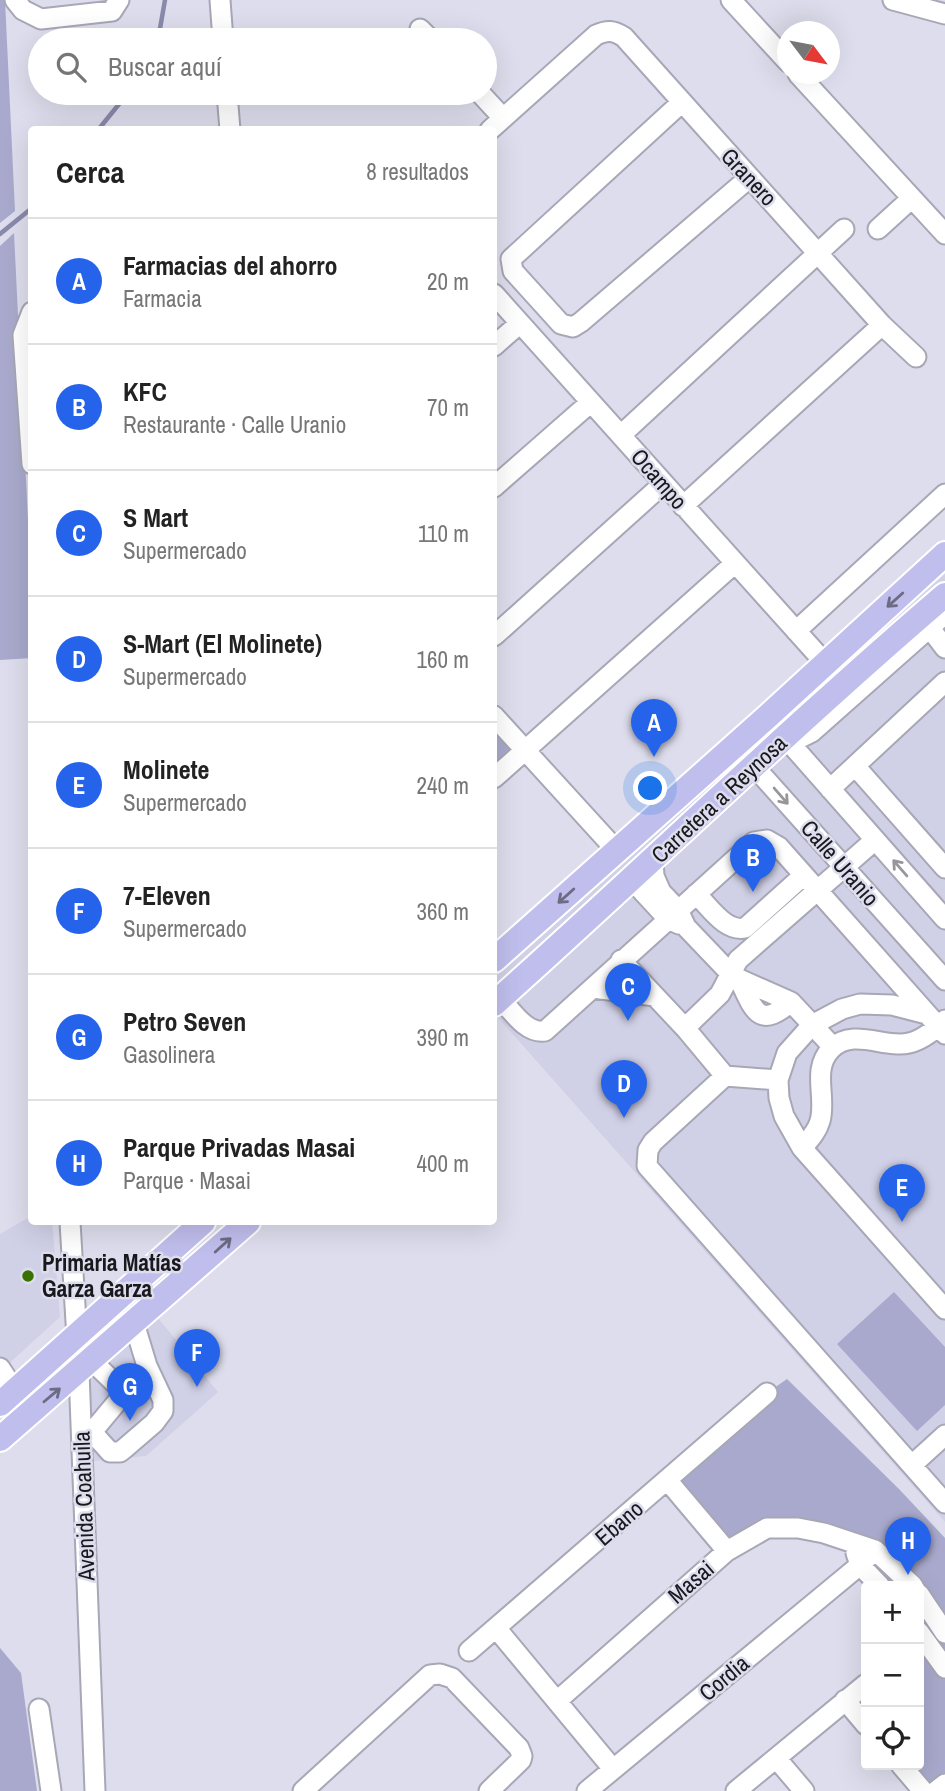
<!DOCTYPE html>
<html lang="es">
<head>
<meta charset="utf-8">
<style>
	:root { --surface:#fff; --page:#f2f2f2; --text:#222; --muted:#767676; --line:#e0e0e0; --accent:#2563eb }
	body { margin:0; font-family:"Archivo Narrow",sans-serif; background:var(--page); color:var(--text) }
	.controls { position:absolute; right:21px; bottom:21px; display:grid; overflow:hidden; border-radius:7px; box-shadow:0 7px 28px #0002 }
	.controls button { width:63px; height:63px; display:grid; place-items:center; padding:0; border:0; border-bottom:2px solid var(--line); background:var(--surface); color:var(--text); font:35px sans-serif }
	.compass { position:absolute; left:777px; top:21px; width:63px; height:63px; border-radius:50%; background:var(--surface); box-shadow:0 7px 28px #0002; rotate:122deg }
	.you { position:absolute; left:651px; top:789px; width:24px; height:24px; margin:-18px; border:5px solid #fff; border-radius:50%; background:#1a73e8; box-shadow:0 0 0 10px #1a73e833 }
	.badge { display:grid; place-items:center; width:46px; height:46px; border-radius:50%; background:var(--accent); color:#fff; font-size:23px; font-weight:700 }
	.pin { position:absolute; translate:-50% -58px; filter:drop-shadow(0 2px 4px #0008) }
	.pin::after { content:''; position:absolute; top:37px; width:24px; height:21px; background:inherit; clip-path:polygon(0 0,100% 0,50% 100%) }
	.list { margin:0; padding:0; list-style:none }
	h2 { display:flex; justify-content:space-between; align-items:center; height:91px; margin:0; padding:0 28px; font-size:30px }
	h2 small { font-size:23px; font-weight:400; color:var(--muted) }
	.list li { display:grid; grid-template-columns:46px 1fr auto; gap:21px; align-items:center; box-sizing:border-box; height:126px; padding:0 28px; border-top:2px solid var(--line) }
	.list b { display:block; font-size:26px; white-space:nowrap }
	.list p { margin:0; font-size:23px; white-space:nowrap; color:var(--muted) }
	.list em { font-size:23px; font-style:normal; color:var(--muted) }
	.icon { flex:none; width:38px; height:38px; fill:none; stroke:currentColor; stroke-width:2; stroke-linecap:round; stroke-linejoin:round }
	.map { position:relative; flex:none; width:945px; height:1791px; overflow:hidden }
	.search { position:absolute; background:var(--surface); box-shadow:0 7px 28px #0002; left:28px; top:28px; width:469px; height:77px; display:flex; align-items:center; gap:18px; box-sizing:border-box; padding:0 24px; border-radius:38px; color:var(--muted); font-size:26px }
	.panel { position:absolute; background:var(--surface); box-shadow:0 7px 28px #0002; left:28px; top:126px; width:469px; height:1099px; border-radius:7px }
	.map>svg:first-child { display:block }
</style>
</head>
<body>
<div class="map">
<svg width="945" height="1791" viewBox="0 0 945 1791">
	<rect width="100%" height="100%" fill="#dddded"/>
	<!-- built -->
	<path fill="#d0d0e7" d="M945,574V1522L494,1013V978Z
		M31,1216L32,1222H52L60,1317L5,1367L0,1357V1234Z
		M154,1313L218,1392L146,1456L93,1461L85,1376Z"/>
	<!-- green -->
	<path fill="#a9a9cd" d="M0,0H5L15,211L0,223Z
		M14,233L31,582L32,658L0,660V246Z
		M494,716L525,750L494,778Z
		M894,1292L945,1347V1405L917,1431L837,1344Z
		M787,1379L899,1489L945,1538V1791H923L901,1765H919V1586H881L851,1543L798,1528L727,1551L668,1481L767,1393Z
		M0,1648L21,1673L37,1791H0Z"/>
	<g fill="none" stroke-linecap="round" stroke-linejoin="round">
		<!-- stream -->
		<path stroke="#8989ab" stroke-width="4.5" d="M158,40L165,0
			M98,130L128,93
			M0,234L32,208"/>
		<!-- minor casing -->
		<g stroke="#a7a7b6" stroke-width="23">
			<path id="minor" d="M15,0L23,10L41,19L112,11L119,0
				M220,0L223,40
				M731,0L788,62
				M893,0L945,14
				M420,29L431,40
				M798,74L945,234
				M227,93L230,130
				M480,93L503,118
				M681,103L511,259L513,271L561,324L573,327L581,322L749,178
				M490,130L596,35C607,30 613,30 624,37L882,325L916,357
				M878,229L912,198
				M494,294L825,663
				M32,312L23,335L32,464
				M494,346L519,324
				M621,435L844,229
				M494,487L591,402
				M683,506L882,325
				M926,616L929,627L945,648
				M796,631L945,494
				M494,636L663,484
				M494,716L617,851
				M767,717L945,919
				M783,737L800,738L812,732L945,614
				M735,745L945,980
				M855,766L945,868
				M494,778L734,564
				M830,789L945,682
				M653,861L654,876L661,892L678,910L686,927L729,972L739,979L791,1002L833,1047
				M632,880L668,919L679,924
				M696,894C710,907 725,932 745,928L804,875
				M621,960L685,1028L725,1076
				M739,979C754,1010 758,1030 791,1002
				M593,988L655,996
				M500,998C512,1011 526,1034 545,1031L754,842L767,840L779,847L945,1034
				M927,1014L892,1005L860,1004L842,1009L812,1025L787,1053L778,1080L779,1098L784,1116L802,1148L945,1309
				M685,1028L720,994L738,960L875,840
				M778,1080L725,1076L653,1142L648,1150L647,1166L945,1503
				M802,1148C809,1140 817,1132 820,1121C827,1097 811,1070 831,1049C853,1027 885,1049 909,1043C923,1040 935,1029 945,1020
				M70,1222L79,1372L95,1791
				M92,1361L125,1393
				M0,1368L15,1391
				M92,1432L147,1366
				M82,1444L92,1432L110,1452H120L125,1448L154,1423L163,1411V1400L147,1366L134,1323
				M912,1465L945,1435
				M668,1481L727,1551
				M856,1553L860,1565L880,1586
				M919,1594L945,1633
				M496,1628L613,1769
				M919,1632L945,1668
				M469,1651L767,1393
				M845,1700L866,1725
				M557,1701L727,1551L767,1528H798L824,1533L875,1550L913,1586
				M39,1709L51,1791
				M776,1758L804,1791
				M901,1765L923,1791
				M303,1791L430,1675L440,1674L452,1678L519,1748L522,1756L521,1760L489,1791
				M587,1791L860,1565L875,1550
				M736,1791L866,1684
				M936,1791L945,1784"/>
		</g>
		<!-- major casing -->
		<g stroke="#fff" stroke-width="28">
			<path id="major" d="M494,960L767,717L945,554
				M494,1004C645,869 791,727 945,595
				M0,1404L203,1222
				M0,1439L248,1222"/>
		</g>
		<!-- minor -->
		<use href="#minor" stroke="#fff" stroke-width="19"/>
		<!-- major -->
		<use href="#major" stroke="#c0beec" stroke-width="24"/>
	</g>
	<!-- one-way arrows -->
	<defs><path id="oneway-shaft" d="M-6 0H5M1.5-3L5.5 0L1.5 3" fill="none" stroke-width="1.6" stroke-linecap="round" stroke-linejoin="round" transform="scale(1.75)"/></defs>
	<g stroke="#6c6b84">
		<use href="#oneway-shaft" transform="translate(895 600) rotate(138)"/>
		<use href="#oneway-shaft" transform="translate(566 896) rotate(138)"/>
		<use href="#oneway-shaft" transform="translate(223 1245) rotate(-42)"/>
		<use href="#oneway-shaft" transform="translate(52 1395) rotate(-40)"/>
	</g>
	<g stroke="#979799">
		<use href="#oneway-shaft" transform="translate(781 796) rotate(49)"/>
		<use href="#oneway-shaft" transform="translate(900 868) rotate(-131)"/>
	</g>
	<!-- markers -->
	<circle fill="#397200" stroke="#dddded" stroke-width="2.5" cx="28" cy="1276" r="7"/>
	<g text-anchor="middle" stroke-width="5" stroke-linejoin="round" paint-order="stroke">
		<!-- street labels -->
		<g font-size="23" fill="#18181d" stroke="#dddded">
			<text transform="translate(749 177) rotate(47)" y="8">Granero</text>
			<text transform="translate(659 479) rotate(49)" y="8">Ocampo</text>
			<text transform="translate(719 799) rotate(-43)" y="8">Carretera a Reynosa</text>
			<text transform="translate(840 863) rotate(49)" y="8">Calle Uranio</text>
			<text transform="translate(84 1506) rotate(-92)" y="8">Avenida Coahuila</text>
			<text transform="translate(619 1523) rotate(-41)" y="8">Ebano</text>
			<text transform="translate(691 1582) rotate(-41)" y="8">Masai</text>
			<text transform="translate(724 1678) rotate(-40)" y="8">Cordia</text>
		</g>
		<!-- poi labels -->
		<g font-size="23" font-weight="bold" fill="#18181d" stroke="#dddded" text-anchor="start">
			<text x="42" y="1271">Primaria Matías<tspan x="42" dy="26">Garza Garza</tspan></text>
		</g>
	</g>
</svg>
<div class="controls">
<button>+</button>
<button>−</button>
<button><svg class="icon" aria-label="locate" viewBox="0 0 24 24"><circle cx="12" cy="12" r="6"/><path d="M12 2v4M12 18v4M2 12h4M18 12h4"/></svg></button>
</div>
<svg class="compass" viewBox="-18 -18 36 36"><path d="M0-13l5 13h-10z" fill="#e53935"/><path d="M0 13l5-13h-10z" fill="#767676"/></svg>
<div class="you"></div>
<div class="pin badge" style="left:654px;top:757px">A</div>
<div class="pin badge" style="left:753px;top:892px">B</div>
<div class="pin badge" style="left:628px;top:1021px">C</div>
<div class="pin badge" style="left:624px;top:1118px">D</div>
<div class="pin badge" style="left:902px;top:1222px">E</div>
<div class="pin badge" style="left:197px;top:1387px">F</div>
<div class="pin badge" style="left:130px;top:1421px">G</div>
<div class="pin badge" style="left:908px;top:1575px">H</div>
<div class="search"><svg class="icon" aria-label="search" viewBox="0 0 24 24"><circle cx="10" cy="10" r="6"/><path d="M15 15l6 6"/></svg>Buscar aquí</div>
<section class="panel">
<h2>Cerca<small>8 resultados</small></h2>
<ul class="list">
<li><span class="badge">A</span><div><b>Farmacias del ahorro</b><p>Farmacia</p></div><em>20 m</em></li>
<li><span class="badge">B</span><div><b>KFC</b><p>Restaurante · Calle Uranio</p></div><em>70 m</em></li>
<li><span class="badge">C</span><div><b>S Mart</b><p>Supermercado</p></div><em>110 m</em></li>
<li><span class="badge">D</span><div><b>S-Mart (El Molinete)</b><p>Supermercado</p></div><em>160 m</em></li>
<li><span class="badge">E</span><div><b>Molinete</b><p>Supermercado</p></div><em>240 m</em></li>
<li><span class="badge">F</span><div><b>7-Eleven</b><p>Supermercado</p></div><em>360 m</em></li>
<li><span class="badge">G</span><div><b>Petro Seven</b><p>Gasolinera</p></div><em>390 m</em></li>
<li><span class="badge">H</span><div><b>Parque Privadas Masai</b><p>Parque · Masai</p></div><em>400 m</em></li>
</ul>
</section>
</div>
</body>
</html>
